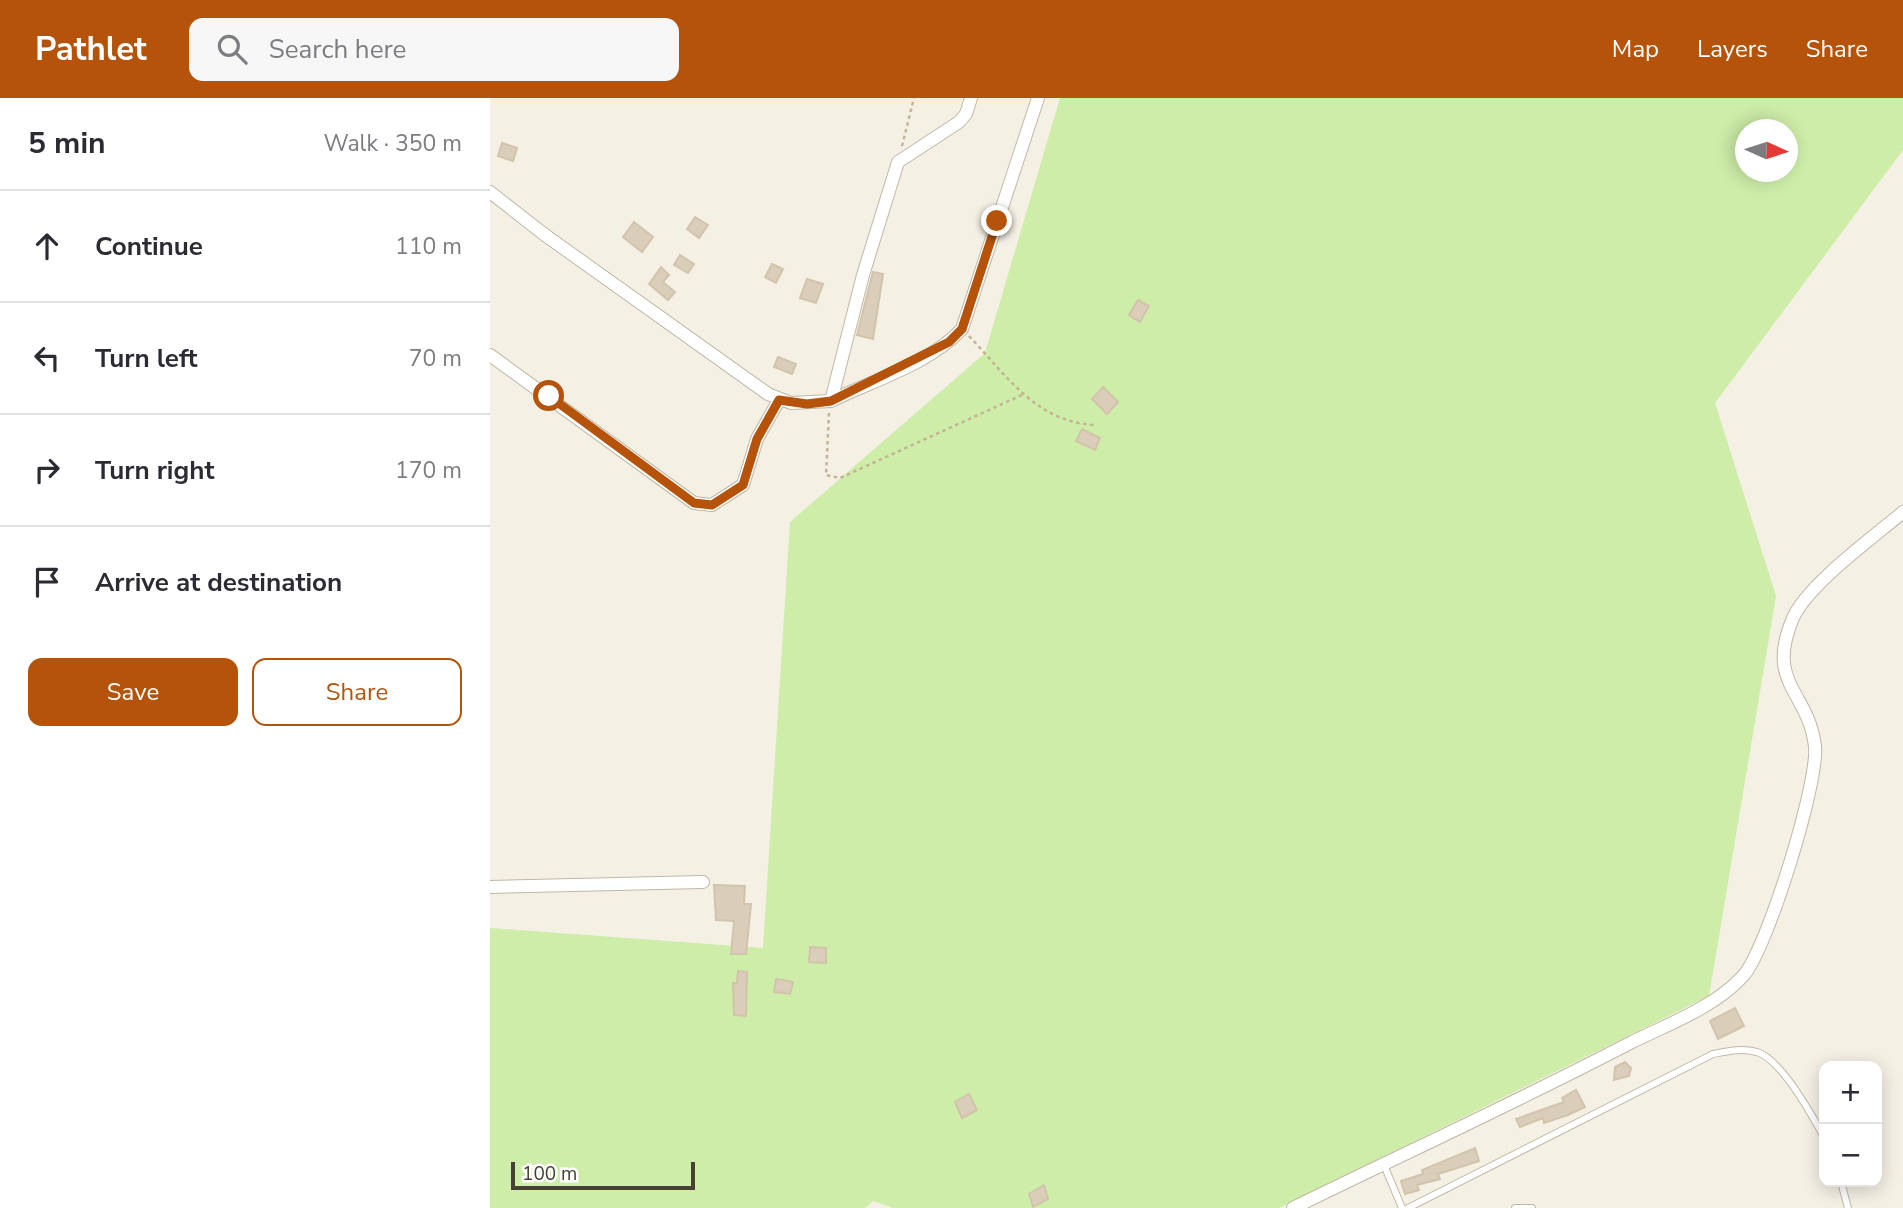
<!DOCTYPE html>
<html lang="en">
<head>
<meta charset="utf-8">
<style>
	:root { --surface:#fff; --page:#f7f7f7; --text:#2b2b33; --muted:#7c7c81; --line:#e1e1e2; --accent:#b45309 }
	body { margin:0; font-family:"Nunito Sans",sans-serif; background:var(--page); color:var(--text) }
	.controls { position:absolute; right:21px; bottom:21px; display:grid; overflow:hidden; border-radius:14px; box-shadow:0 4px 18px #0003 }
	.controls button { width:63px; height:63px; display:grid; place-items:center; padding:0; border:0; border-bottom:2px solid var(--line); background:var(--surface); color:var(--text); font:35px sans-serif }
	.compass { position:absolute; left:1245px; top:21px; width:63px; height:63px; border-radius:50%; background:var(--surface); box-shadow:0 4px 18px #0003; rotate:93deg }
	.scale { position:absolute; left:21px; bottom:18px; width:184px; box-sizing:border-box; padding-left:7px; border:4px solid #474033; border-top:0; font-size:19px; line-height:24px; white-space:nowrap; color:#474033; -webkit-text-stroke:5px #fff; paint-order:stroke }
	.stop { position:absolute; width:21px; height:21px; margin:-16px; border:5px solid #b45309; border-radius:50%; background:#fff }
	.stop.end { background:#b45309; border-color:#fff; box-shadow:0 2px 7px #0008 }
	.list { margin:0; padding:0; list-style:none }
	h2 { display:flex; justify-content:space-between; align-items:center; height:91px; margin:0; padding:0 28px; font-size:30px }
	h2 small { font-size:23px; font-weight:400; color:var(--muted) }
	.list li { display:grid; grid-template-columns:46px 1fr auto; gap:21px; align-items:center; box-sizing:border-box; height:112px; padding:0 28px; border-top:2px solid var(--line) }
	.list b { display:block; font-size:26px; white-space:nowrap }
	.list em { font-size:23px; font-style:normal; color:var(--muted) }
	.actions { display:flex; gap:14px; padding:21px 28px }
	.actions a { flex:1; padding:16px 0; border:2px solid var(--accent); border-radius:14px; text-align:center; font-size:24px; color:var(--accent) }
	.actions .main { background:var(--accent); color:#fff }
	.icon { flex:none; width:38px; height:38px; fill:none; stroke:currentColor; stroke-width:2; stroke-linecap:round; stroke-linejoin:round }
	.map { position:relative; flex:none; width:1413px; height:1110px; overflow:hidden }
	header { display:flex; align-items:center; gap:42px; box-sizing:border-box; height:98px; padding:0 35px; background:var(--accent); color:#fff }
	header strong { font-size:33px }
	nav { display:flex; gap:38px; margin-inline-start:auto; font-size:24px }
	.search { width:490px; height:63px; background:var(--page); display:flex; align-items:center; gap:18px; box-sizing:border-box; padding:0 24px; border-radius:14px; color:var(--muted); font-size:26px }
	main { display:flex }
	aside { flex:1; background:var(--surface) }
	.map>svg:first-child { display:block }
</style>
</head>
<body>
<header>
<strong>Pathlet</strong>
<div class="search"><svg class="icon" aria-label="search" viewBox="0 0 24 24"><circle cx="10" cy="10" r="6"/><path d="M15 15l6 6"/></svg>Search here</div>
<nav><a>Map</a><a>Layers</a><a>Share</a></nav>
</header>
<main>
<aside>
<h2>5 min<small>Walk · 350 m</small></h2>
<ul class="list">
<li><svg class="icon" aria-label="ahead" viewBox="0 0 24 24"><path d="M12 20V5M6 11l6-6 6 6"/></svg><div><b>Continue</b></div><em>110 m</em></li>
<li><svg class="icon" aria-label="left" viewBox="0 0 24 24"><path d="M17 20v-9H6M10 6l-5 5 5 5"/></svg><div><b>Turn left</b></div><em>70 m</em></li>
<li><svg class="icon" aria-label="right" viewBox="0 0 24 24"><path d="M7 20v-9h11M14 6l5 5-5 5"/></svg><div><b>Turn right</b></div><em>170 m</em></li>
<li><svg class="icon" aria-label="arrive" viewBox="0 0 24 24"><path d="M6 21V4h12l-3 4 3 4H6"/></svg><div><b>Arrive at destination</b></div></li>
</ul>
<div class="actions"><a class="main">Save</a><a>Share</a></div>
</aside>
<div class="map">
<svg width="1413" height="1110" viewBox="0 0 1413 1110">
	<rect width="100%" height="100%" fill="#f4f0e4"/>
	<!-- green -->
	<path fill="#cdeda8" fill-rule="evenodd" d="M570,0H1413V52L1225,305L1286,498L1219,898L789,1110H403L383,1103L375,1110H0V830L273,850L300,424L495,255ZM1255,32H1297V74H1255Z"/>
	<!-- building -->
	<path fill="#dacebb" stroke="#d2c4ab" stroke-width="2" d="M12,45L27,50L23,63L8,58Z
		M205,119L218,127L209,140L197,131Z
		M144,124L163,139L152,154L133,139Z
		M190,157L204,166L198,175L184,167Z
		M282,166L293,171L286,185L275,179Z
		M171,169L179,177L173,184L185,194L178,202L159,186Z
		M383,174L393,176L383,241L367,237Z
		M317,181L333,186L326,205L310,200Z
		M648,202L659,208L650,224L639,217Z
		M288,259L306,266L302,276L284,269Z
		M613,289L628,304L617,316L602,301Z
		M592,331L610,340L605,352L586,343Z
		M224,787L255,788L254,806H261L256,856H241L244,823L226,822Z
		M320,849L336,850V865L319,864Z
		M248,873L257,874L256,918L244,917L243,885H247Z
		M286,881L303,884L300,896L284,894Z
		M1245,910L1254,928L1228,941L1220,923Z
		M1135,964L1141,970L1139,978L1124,982L1125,969Z
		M1086,992L1095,1009L1078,1017L1054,1025L1053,1020L1030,1029L1026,1021L1074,1004L1072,1000Z
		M479,996L487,1012L472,1020L465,1004Z
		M985,1050L989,1063L948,1076L950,1081L927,1087L929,1092L915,1096L911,1083L933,1076L932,1072Z
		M554,1087L558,1101L543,1109L539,1096Z"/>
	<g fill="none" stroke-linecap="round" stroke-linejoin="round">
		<!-- service casing -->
		<g stroke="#c0b8a6" stroke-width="8">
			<path id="service" d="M894,1067L912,1110
				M1351,1084L1358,1110
				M918,1110L1223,956C1239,953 1251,950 1267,954C1291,961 1322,1017 1334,1039
				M1025,1110H1042"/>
		</g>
		<!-- minor casing -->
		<g stroke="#c0b8a6" stroke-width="14">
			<path id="minor" d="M481,0L476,16L469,24L408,64L373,177L341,303C384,282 439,266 472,231L548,0
				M0,94L55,137L278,296L301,305L341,303
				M0,257L204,405L222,407L253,387L267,341L289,302
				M0,789L213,784
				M803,1110C915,1055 1029,1003 1140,945C1178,926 1224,910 1253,878C1277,852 1329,684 1325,648C1318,592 1275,586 1303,520C1317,487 1385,438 1413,414"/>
		</g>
		<!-- path -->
		<path stroke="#c4b495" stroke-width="2.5" stroke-dasharray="3.5 3.5" stroke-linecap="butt" d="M412,48L424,0
			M479,238C517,278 546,324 605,327
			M339,315L336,377L350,380L534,296"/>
		<!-- service -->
		<use href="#service" stroke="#fff" stroke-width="6"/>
		<!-- minor -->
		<use href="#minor" stroke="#fff" stroke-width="12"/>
	</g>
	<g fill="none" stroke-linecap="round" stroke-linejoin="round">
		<!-- route -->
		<path stroke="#b45309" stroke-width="9" d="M59,298L204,405L222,407L253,387L267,341L289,302L317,306L341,303L459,244L472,231L507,123"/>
	</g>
</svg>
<div class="controls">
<button>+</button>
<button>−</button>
</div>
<svg class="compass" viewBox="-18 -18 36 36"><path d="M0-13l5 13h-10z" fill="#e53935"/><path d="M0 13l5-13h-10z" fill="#7c7c81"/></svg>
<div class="scale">100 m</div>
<div class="stop" style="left:59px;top:298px"></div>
<div class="stop end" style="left:507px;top:123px"></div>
</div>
</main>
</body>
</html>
